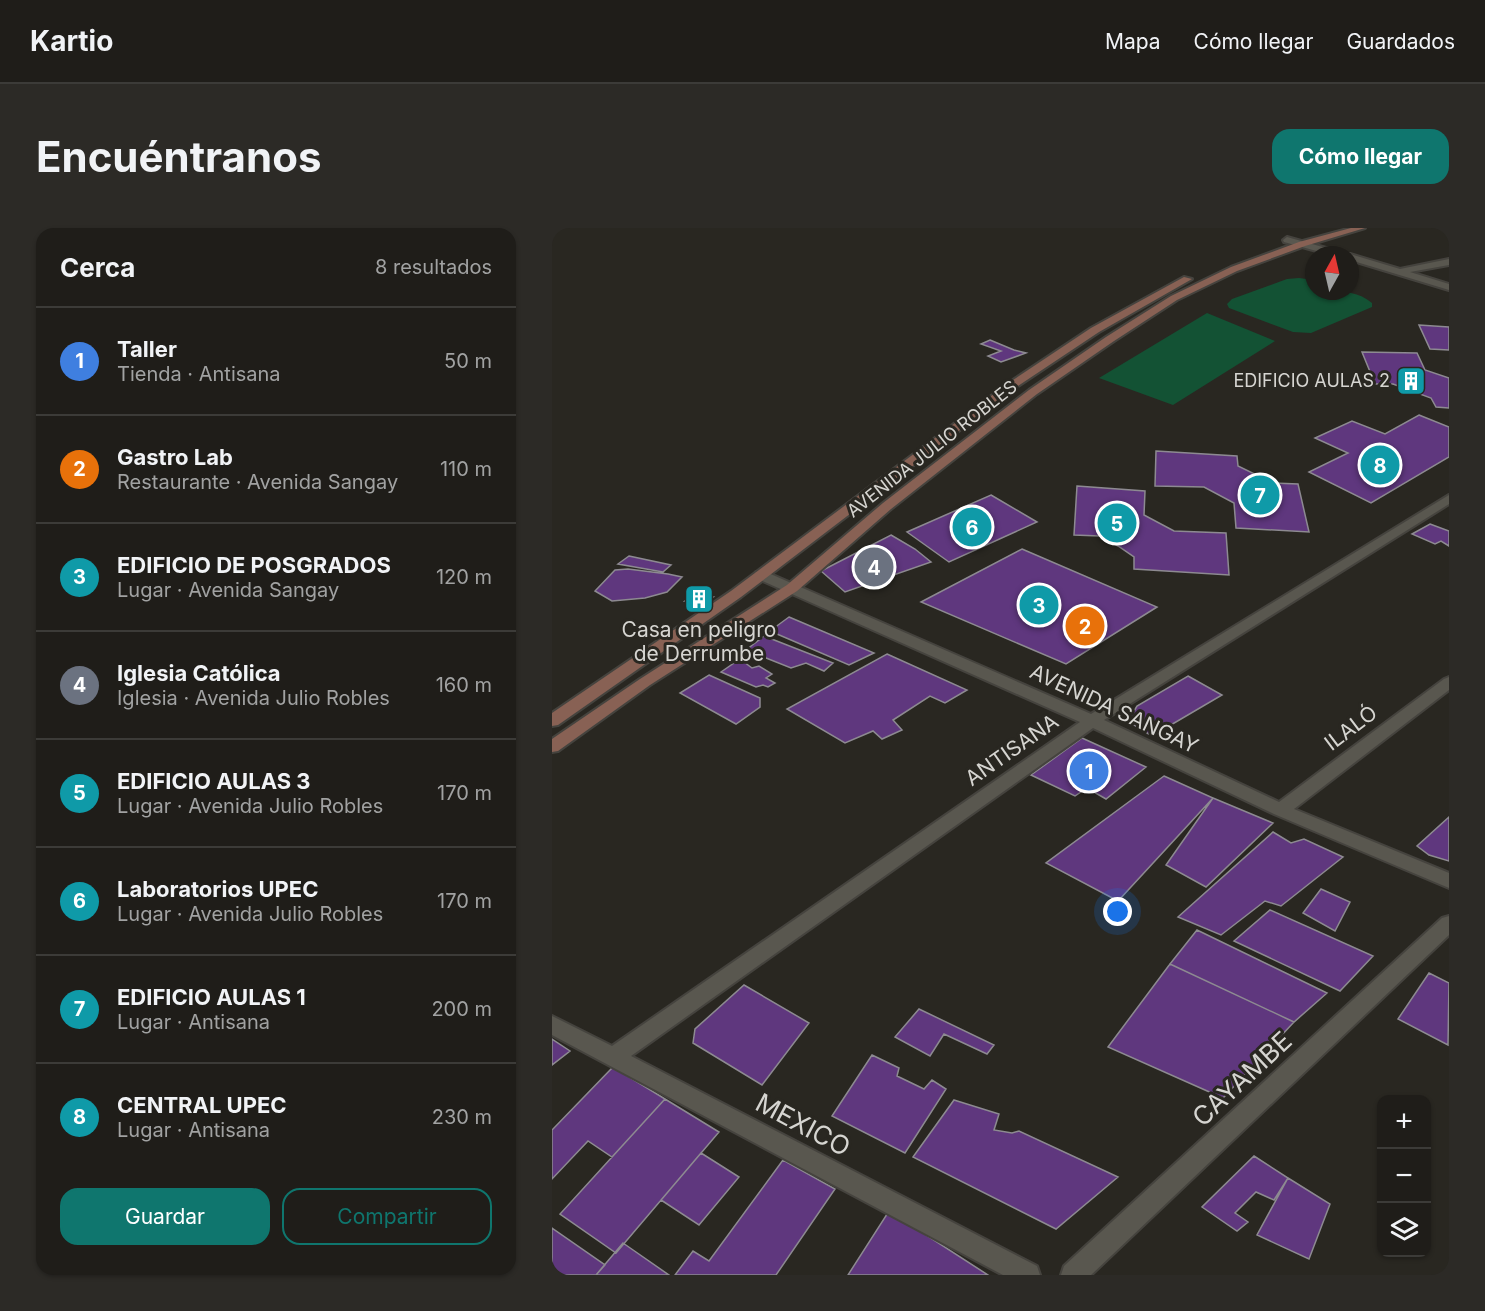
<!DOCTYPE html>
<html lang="es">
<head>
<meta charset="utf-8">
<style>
	:root { --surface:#1f1d19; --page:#2c2a26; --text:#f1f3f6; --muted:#a1a2a2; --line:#3c3b38; --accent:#0f766e }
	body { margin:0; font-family:Inter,sans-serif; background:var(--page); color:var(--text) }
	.controls { position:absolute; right:18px; bottom:18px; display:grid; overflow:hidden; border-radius:12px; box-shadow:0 2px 4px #0004 }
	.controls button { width:54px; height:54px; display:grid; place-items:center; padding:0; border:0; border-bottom:2px solid var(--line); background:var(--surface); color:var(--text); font:30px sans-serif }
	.compass { position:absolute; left:753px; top:18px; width:54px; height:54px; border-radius:50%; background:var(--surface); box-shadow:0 2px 4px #0004; rotate:8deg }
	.you { position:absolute; left:566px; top:684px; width:21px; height:21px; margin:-15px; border:4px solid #fff; border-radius:50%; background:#1a73e8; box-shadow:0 0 0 9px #1a73e833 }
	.badge { display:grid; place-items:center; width:39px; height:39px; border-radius:50%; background:var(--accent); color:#fff; font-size:20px; font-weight:700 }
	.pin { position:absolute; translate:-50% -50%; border:3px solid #fff; box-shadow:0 2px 6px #0006 }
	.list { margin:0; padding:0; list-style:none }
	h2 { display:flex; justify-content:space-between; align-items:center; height:78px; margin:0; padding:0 24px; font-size:26px }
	h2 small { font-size:20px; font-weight:400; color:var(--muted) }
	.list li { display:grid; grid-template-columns:39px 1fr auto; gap:18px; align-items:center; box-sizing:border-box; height:108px; padding:0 24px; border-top:2px solid var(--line) }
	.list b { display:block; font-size:22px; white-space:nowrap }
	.list p { margin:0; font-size:20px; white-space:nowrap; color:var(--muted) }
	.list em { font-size:20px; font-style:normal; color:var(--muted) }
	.actions { display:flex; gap:12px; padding:18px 24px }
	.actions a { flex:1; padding:14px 0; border:2px solid var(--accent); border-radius:18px; text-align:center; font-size:21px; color:var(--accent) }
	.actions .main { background:var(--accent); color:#fff }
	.icon { flex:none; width:33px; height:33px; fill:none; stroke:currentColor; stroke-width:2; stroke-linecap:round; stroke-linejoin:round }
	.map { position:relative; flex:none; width:897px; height:1047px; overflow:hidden; border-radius:18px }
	header { display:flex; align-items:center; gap:36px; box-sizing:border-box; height:84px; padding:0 30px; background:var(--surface); border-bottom:2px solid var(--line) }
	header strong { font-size:28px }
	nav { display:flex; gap:33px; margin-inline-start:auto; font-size:21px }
	.intro { display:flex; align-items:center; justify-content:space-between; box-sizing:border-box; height:144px; padding:0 36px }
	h1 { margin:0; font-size:42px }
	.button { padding:15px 27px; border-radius:18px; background:var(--accent); color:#fff; font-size:21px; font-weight:700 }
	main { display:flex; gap:36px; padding:0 36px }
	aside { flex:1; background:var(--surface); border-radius:18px; box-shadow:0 2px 4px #0004 }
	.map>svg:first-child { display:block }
</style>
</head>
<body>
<header>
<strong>Kartio</strong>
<nav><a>Mapa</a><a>Cómo llegar</a><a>Guardados</a></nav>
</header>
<div class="intro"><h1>Encuéntranos</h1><a class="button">Cómo llegar</a></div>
<main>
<aside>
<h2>Cerca<small>8 resultados</small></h2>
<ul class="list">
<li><span class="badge" style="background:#3f7fe0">1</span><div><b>Taller</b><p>Tienda · Antisana</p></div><em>50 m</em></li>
<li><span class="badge" style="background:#e8710a">2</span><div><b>Gastro Lab</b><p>Restaurante · Avenida Sangay</p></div><em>110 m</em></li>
<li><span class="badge" style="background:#0f9aa8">3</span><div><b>EDIFICIO DE POSGRADOS</b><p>Lugar · Avenida Sangay</p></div><em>120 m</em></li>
<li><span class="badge" style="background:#6b7280">4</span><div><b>Iglesia Católica</b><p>Iglesia · Avenida Julio Robles</p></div><em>160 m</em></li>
<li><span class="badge" style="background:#0f9aa8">5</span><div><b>EDIFICIO AULAS 3</b><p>Lugar · Avenida Julio Robles</p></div><em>170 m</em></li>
<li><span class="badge" style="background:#0f9aa8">6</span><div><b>Laboratorios UPEC</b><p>Lugar · Avenida Julio Robles</p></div><em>170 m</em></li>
<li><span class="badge" style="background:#0f9aa8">7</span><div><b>EDIFICIO AULAS 1</b><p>Lugar · Antisana</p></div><em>200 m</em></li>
<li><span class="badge" style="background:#0f9aa8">8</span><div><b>CENTRAL UPEC</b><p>Lugar · Antisana</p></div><em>230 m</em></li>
</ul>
<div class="actions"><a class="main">Guardar</a><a>Compartir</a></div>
</aside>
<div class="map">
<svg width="897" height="1047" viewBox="0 0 897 1047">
	<rect width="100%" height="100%" fill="#292721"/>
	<!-- green -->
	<path fill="#135234" d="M747,50L762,52V63C782,63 804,61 820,75V79L759,105L741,104L677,80L675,76L680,71L735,51Z
		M655,85L723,113L621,177L547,150Z"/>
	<!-- building -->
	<path fill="#5f377e" stroke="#8d8a91" stroke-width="1.5" d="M867,97L897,99V122L878,121Z
		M438,112L462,122L474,125L449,134L436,128L449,123L429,116Z
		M810,124L865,125L873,142L897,150V180L884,179L879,170L841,156H823Z
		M867,187L897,199V229L819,275L757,244L796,225L763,210L800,193L833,206Z
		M604,223L685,228L686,238L721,255L746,256L757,304L684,300L682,275L652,259L603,258Z
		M525,258L593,263L592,287L622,303L674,305L677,347L582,341V329L566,318L548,308L522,307Z
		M439,267L485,294L397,334L355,304Z
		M878,296L897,303V318L889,313L883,316L860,306Z
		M339,307L363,321L379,334L293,364L269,343Z
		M470,321L605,379L514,436L369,374Z
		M77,328L119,337L111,344L66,336Z
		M76,341L116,346L130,349L115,364L93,370L60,373L43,363L63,342Z
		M145,364L150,368L161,369L146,378L143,373H133Z
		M237,389L322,425L297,437L218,403Z
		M212,408L281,435L272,443L254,435L239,440L194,422Z
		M335,426L415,462L393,475L378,468L341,492L350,502L330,511L321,503L293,515L235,481Z
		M188,431L200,440L207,438L220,446L214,450L223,455L216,459L211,457L204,459L169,444Z
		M157,447L208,470V479L184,496L128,465Z
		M636,448L670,467L600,508L579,495V488L585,478Z
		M530,510L594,539L554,571L535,560L523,568L479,547Z
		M612,548L661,570L566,673L494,635Z
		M661,570L721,595L654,659L614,637Z
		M897,589V633L877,627L865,618Z
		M721,604L739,615L752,611L791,629L729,678L713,673L669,707L626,689Z
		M769,661L798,674L783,703L751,685Z
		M718,682L821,728L788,763L682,713Z
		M645,702L775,765L742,794L618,736Z
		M618,736L742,794L671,870L556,819Z
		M877,745L897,755L896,817L846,791Z
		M192,757L257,795L210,857L141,815L143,801Z
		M367,781L442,817L435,826L392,806L378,828L343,809Z
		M0,811L18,823L0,837Z
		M320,827L347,840L345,848L372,861L380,852L394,861L353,925L280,888Z
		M61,839L113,871L60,929L36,913L0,951V902Z
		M113,871L167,904L64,1025L8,986Z
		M402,872L447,886L442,902L460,905L467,903L566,949L504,1001L361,929Z
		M149,925L187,949L147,997L109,972Z
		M702,928L736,950L722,972L704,964L683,985L696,994L685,1003L650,979Z
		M231,932L283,961L224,1047H123L141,1023L157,1033Z
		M736,950L778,976L757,1031L705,1007Z
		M337,983L436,1047H296Z
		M0,1000L53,1037L44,1047H0Z
		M71,1015L117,1047H44Z"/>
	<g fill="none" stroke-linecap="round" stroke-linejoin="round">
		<!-- minor casing -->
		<g stroke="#45433e" stroke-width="4">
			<path id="minor" d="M735,9L792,25L793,27H779L732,14L731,12Z
				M798,26L848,41L897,31V37L858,44L897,56V62L798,32V27H795Z
				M897,267V276L552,492L727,574L892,451L897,449V462L742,581L897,645V660L722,586L541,500L79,828L485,1038L488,1047H451L0,807V788L60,818L528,494L204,350L202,347L204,344H214L539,486Z
				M897,688V707L539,1047H509L512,1038L890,690Z"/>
		</g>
		<!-- secondary casing -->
		<g stroke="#45433e" stroke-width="4">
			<path id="secondary" d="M799,0H813L753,18L685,43L625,72L562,113L485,166L339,281L245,363L98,457L6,523L0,524V511L88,451L235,357L331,275L477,162L554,109L619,68L679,39L747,14Z
				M632,49L640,51L547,104L463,160L189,369L6,497L0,498V485L179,363L455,156L539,100Z"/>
		</g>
		<!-- minor -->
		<use href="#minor" fill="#59574f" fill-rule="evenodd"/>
		<!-- secondary -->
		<use href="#secondary" fill="#886154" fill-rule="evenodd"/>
	</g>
	<!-- icons -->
	<defs>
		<g id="building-square" transform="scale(1.5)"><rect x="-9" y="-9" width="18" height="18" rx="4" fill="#0f9aa8" stroke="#292721"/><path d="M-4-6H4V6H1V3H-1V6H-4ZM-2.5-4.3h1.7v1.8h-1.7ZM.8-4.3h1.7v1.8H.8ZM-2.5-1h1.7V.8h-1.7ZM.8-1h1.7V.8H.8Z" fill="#fff"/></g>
	</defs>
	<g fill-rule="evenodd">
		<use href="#building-square" x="859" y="153"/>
		<use href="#building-square" x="147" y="371"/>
	</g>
	<g text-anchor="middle" stroke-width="6" stroke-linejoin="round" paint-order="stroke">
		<!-- far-poi labels -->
		<g font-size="18" fill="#d6d5d1" stroke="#292721" text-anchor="end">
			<text x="838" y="159">EDIFICIO AULAS 2</text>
		</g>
		<!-- far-street labels -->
		<g font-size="18" fill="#d6d5d1" stroke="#292721">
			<text transform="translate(380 221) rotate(-38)" y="6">AVENIDA JULIO ROBLES</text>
		</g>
		<!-- poi labels -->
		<g font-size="21" fill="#d6d5d1" stroke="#292721">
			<text x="147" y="409">Casa en peligro<tspan x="147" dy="24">de Derrumbe</tspan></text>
		</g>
		<!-- street labels -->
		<g font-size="21" fill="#d6d5d1" stroke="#292721">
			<text transform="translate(562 481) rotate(25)" y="7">AVENIDA SANGAY</text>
			<text transform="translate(799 500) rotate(-37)" y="7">ILALÓ</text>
			<text transform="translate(460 522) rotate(-35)" y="7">ANTISANA</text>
		</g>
		<!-- near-street labels -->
		<g font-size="26" fill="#d6d5d1" stroke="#292721">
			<text transform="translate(690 851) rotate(-43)" y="9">CAYAMBE</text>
			<text transform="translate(251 897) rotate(28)" y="9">MEXICO</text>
		</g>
	</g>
</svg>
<div class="controls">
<button>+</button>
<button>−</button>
<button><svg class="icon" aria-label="layers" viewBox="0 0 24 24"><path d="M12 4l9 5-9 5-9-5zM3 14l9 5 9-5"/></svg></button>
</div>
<svg class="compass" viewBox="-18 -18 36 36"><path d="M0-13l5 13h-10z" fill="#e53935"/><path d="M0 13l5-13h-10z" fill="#a1a2a2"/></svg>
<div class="you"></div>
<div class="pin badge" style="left:537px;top:543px;background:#3f7fe0">1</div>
<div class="pin badge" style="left:533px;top:398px;background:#e8710a">2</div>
<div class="pin badge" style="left:487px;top:377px;background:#0f9aa8">3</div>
<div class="pin badge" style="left:322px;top:339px;background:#6b7280">4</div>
<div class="pin badge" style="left:565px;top:295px;background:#0f9aa8">5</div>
<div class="pin badge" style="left:420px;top:299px;background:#0f9aa8">6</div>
<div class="pin badge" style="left:708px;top:267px;background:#0f9aa8">7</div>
<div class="pin badge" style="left:828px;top:237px;background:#0f9aa8">8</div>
</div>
</main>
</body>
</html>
